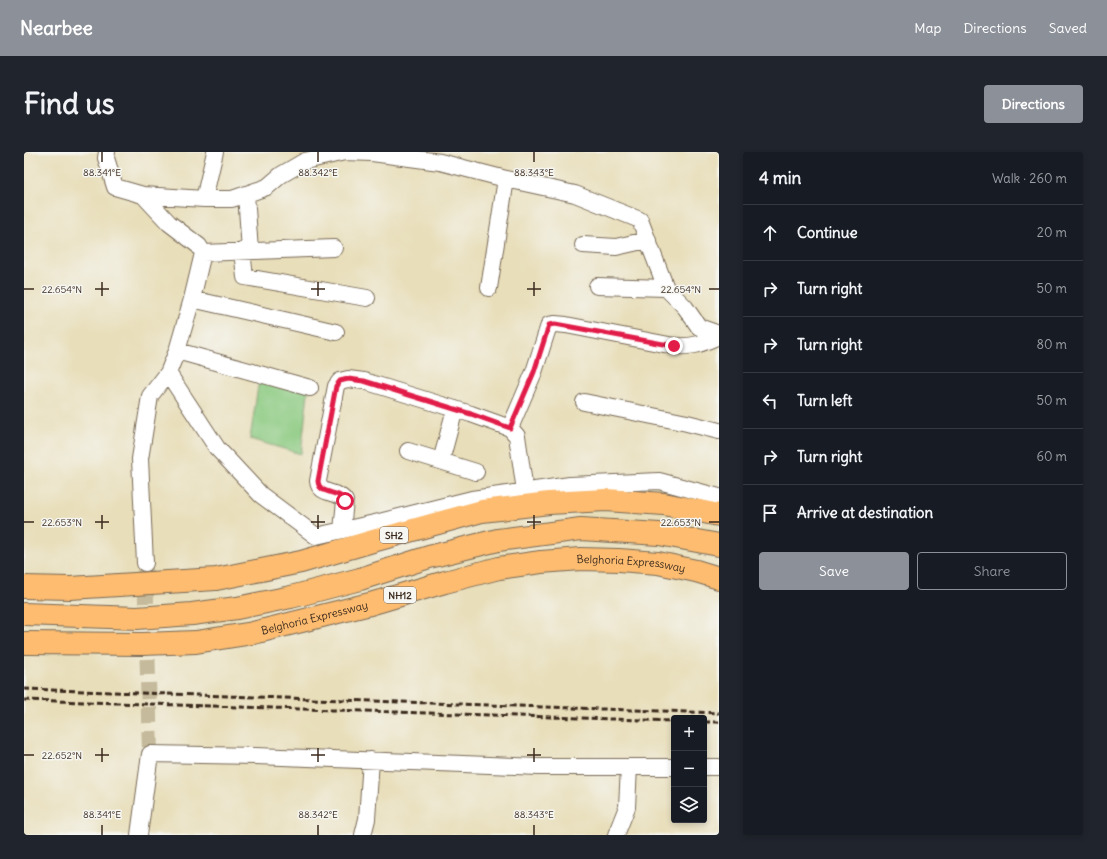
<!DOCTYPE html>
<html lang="en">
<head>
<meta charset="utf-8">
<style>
	:root { --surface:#171b24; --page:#20242c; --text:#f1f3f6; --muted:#9ea1a6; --line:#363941; --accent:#8c9099 }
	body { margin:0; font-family:Delius,sans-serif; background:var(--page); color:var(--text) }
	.controls { position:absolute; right:12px; bottom:12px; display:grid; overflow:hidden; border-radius:4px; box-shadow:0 2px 6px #0003 }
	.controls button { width:36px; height:36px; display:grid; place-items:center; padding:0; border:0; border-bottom:1px solid var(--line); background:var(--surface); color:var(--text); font:20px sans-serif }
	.stop { position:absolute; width:12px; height:12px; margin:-9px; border:3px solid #e11d48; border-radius:50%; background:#fff }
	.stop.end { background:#e11d48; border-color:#fff; box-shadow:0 1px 4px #0008 }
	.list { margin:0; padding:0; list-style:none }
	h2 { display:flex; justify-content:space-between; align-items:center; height:52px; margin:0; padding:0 16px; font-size:17px }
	h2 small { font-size:13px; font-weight:400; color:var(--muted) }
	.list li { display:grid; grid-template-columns:26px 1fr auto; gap:12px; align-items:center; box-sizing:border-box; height:56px; padding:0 16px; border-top:1px solid var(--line) }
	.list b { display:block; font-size:15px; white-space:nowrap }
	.list em { font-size:13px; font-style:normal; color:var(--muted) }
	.actions { display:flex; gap:8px; padding:12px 16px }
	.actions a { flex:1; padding:9px 0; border:1px solid var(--accent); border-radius:4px; text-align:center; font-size:14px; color:var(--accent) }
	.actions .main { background:var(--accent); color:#fff }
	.icon { flex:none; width:22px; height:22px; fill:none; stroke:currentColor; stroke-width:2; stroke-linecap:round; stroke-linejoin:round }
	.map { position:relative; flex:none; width:695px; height:683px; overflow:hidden; border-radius:4px }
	header { display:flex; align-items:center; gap:24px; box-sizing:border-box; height:56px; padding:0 20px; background:var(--accent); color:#fff }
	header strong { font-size:19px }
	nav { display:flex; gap:22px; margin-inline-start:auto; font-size:14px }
	.intro { display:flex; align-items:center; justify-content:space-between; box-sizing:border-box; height:96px; padding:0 24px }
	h1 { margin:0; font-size:28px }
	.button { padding:10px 18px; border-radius:4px; background:var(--accent); color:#fff; font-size:14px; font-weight:700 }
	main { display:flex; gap:24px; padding:0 24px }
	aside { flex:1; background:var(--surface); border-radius:4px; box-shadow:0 2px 6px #0003 }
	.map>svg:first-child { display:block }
</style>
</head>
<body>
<header>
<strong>Nearbee</strong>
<nav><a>Map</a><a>Directions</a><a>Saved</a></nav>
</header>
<div class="intro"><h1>Find us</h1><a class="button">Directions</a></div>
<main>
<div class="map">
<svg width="695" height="683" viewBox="0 0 695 683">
	<rect width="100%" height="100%" fill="#f6f6f2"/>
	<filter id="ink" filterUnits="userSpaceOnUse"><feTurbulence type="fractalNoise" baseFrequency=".025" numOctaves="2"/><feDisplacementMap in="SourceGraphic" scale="8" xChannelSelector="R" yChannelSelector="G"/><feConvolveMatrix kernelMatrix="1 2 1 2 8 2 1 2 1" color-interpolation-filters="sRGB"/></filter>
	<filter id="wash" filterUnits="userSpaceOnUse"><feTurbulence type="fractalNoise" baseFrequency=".012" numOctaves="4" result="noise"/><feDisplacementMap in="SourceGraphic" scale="16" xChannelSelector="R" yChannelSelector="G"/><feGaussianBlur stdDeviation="0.9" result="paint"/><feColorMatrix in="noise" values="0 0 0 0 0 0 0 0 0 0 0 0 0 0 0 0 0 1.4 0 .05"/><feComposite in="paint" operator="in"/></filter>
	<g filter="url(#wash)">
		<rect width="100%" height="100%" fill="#e8deba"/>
		<!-- green -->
		<path fill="#8ac97f" stroke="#627a4e" d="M236,221L285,232L277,302L226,287Z"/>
	</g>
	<g filter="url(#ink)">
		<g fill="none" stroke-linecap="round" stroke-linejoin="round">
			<!-- street-tunnel -->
			<path stroke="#c5ba9b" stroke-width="16" stroke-dasharray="16 8" stroke-linecap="butt" d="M121,411L126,602"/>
			<!-- street casing -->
			<g stroke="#786955" stroke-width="18">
				<path id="street" d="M83,0L82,6L91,35L119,43L180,47H208L243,35L257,23L281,9L321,0L348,1L416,10L482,27L551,42L616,68L642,136L661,155L675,175L695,182
					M222,42L226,99
					M119,43L145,71L175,94L179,101L168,147L153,199L144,221L126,244L116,307L121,411
					M180,47L191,0
					M559,93L592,95L623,88
					M218,99L221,125L343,146
					M179,101L310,96
					M573,134L642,136
					M465,136L482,27
					M168,147L312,180
					M153,199L286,236
					M144,221L193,296L237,343L292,384L355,370L448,347L546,333L635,329L695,345
					M560,250L663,271L695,279
					M486,276L510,220L525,173L531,172L542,173L650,194C670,195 677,192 695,184
					M384,299L452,320
					M417,309L431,257
					M318,378L321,349C315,338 295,344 294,329L312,234L316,229L324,227L340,229L447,262L486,276L493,284L501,339
					M680,615H695
					M115,683L126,602L232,604L515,615H650
					M339,683L343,667L347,608
					M592,683L603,655L605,615"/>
			</g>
			<!-- primary casing -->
			<g stroke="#786955" stroke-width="24">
				<path id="primary" d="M0,435L46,436L192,427L277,410L349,389L458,359L525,351L582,348L640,352L695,363"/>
			</g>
			<!-- highway casing -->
			<g stroke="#786955" stroke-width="24">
				<g id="highway">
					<path d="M0,462L113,466L168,462L213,456L267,445L336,427L405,405L474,388L557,377L635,382L695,393"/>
					<path id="s1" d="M0,491L119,492L172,490L229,481L346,452L421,430L475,416L517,410L557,407L595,408L634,411L672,419L695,426"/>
				</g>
			</g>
			<!-- street -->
			<use href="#street" stroke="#fff" stroke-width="16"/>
			<!-- primary -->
			<use href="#primary" stroke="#fdbc70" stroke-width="22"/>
			<!-- highway -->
			<use href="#highway" stroke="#fdbc70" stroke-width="22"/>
			<!-- rail -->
			<path stroke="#3b2a1e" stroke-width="3" stroke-dasharray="6 3" stroke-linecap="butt" d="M0,537L695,561
				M0,548L650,569
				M680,570H695"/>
		</g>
	</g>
	<g fill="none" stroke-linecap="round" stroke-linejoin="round" filter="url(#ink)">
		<!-- route -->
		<path stroke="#e11d48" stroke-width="5" d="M321,349C315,337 295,344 294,329L312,234L316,229L324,227L340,229L447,262L486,276L510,220L525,173L531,172L542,174L650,194"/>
	</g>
	<!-- ticks -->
	<path fill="none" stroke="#3b2a1e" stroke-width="1.5" d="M78,0V10M294,0V10M510,0V10M78,130V144M294,130V144M510,130V144M0,137H10M71,137H85M287,137H301M503,137H517M685,137H695M78,363V377M294,363V377M510,363V377M0,370H10M71,370H85M287,370H301M503,370H517M685,370H695M78,596V610M294,596V610M510,596V610M0,603H10M71,603H85M287,603H301M503,603H517M78,673V683M294,673V683M510,673V683"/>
	<g text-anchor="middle" stroke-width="3" stroke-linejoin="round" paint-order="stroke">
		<!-- shield labels -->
		<g fill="#f6f6f2" stroke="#73675e" stroke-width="1">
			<rect x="356" y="375" width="28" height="16" rx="3"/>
			<rect x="360" y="435" width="32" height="16" rx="3"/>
		</g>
		<g font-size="10" font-weight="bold" fill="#3b2a1e">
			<text x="370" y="387">SH2</text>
			<text x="376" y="447">NH12</text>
		</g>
		<!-- street labels -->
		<g font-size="11" fill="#3b2a1e" stroke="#f6f6f2">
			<text dy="4" stroke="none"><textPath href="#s1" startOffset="617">Belghoria Expressway</textPath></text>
			<text dy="4" stroke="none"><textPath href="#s1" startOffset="293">Belghoria Expressway</textPath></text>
		</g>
	</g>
	<g font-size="10" text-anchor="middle" fill="#3b2a1e" stroke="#f6f6f2" stroke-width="3" stroke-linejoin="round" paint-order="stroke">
		<text x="78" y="24">88.341°E</text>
		<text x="294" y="24">88.342°E</text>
		<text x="510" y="24">88.343°E</text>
		<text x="38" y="141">22.654°N</text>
		<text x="657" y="141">22.654°N</text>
		<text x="38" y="374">22.653°N</text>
		<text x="657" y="374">22.653°N</text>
		<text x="38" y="607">22.652°N</text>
		<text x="78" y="666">88.341°E</text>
		<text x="294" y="666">88.342°E</text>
		<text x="510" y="666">88.343°E</text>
	</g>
</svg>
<div class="controls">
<button>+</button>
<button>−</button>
<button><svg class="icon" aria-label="layers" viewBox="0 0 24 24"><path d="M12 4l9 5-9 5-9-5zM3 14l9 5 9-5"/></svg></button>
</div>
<div class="stop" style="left:321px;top:349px"></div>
<div class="stop end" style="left:650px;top:194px"></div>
</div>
<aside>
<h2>4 min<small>Walk · 260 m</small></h2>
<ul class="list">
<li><svg class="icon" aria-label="ahead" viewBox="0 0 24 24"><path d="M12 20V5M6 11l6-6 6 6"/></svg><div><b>Continue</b></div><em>20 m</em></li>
<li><svg class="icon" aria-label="right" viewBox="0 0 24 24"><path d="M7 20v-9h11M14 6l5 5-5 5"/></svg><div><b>Turn right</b></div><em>50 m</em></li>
<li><svg class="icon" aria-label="right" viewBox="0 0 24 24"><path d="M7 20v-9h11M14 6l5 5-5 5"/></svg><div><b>Turn right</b></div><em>80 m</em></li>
<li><svg class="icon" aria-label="left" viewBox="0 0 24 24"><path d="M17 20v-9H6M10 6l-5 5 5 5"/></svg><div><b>Turn left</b></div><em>50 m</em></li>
<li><svg class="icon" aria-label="right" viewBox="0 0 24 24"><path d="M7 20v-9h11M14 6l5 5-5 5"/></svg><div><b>Turn right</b></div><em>60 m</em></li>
<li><svg class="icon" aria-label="arrive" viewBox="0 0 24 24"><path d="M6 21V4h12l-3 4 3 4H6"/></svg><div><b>Arrive at destination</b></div></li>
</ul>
<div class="actions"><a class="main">Save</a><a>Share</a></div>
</aside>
</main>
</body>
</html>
